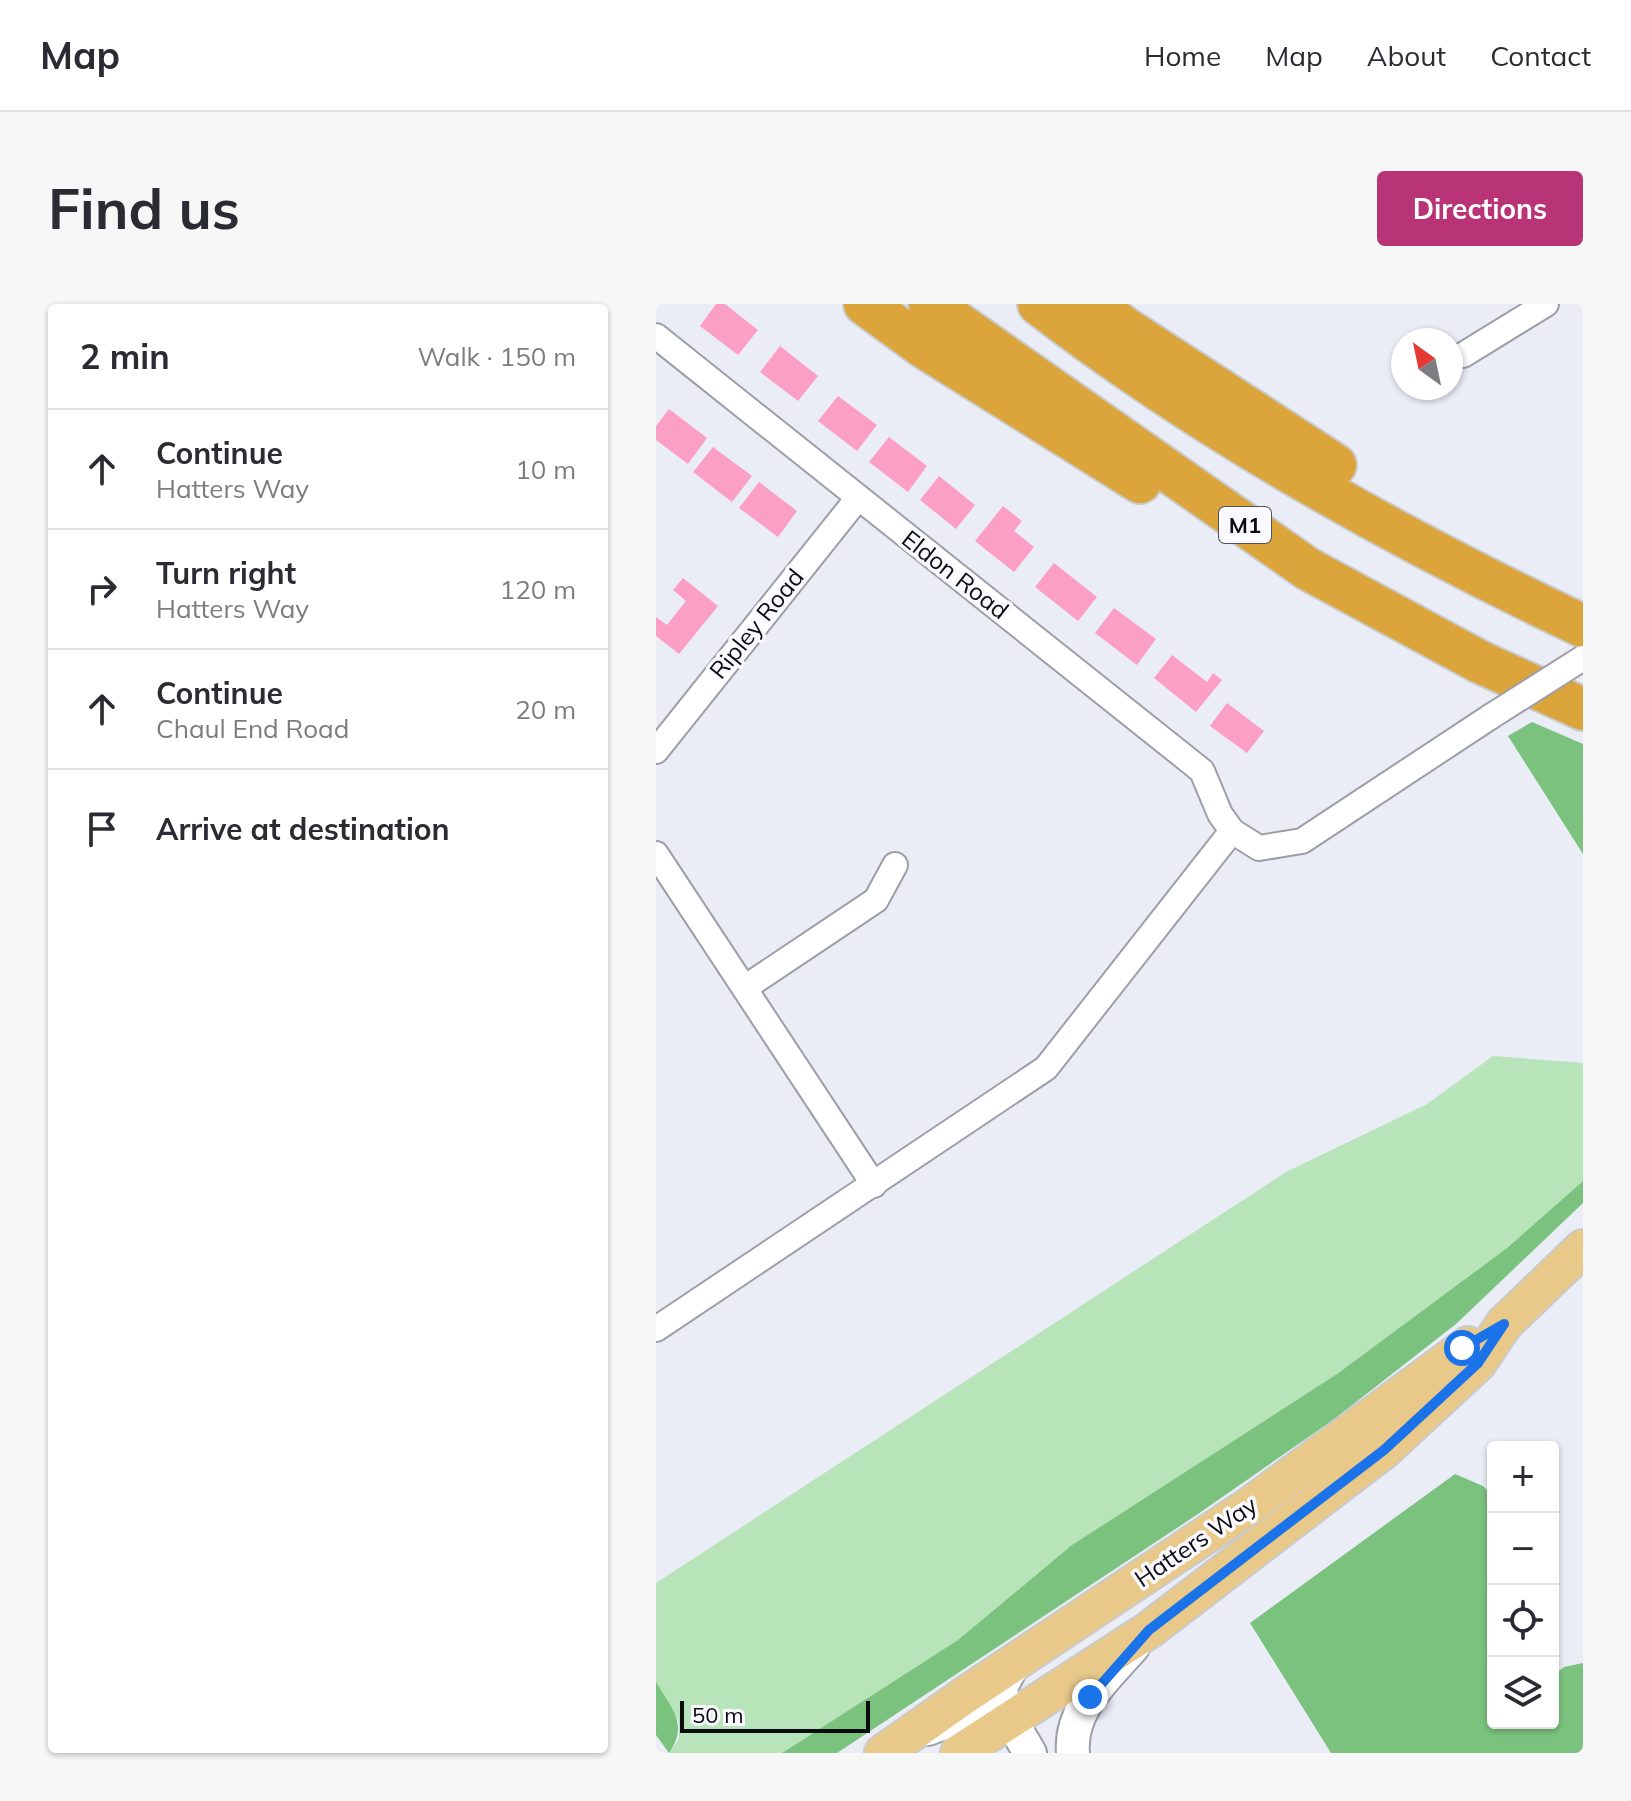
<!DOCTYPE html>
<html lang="en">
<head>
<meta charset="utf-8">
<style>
	:root { --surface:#fff; --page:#f7f7f7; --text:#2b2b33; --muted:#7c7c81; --line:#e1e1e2; --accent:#b93476 }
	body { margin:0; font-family:Mulish,sans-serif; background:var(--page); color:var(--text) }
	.controls { position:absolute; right:24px; bottom:24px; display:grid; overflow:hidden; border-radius:8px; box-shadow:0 2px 6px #0004 }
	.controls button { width:72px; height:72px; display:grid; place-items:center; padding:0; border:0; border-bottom:2px solid var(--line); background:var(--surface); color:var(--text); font:40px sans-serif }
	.compass { position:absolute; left:735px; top:24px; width:72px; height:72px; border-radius:50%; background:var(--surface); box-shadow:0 2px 6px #0004; rotate:327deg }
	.scale { position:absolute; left:24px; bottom:20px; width:190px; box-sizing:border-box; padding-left:8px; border:4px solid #0b0c0f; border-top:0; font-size:22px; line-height:28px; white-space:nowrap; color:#0b0c0f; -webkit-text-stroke:6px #f9f9fe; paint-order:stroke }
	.stop { position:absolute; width:24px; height:24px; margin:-18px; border:6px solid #1a73e8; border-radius:50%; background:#fff }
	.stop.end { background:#1a73e8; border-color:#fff; box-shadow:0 2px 8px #0008 }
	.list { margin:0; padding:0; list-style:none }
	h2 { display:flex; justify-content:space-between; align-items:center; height:104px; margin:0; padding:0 32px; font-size:34px }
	h2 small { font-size:26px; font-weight:400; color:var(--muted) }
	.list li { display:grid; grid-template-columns:52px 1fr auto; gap:24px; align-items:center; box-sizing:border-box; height:120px; padding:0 32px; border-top:2px solid var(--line) }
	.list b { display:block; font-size:30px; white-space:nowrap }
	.list p { margin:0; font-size:26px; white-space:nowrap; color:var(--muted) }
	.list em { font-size:26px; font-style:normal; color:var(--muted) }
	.icon { flex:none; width:44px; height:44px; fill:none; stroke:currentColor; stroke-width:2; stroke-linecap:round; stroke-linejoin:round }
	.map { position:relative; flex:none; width:927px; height:1449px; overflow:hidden; border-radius:8px }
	header { display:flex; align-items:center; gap:48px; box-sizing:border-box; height:112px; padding:0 40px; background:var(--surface); border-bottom:2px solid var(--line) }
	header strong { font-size:38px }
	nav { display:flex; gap:44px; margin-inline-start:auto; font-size:28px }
	.intro { display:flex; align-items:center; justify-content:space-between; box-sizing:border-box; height:192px; padding:0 48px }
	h1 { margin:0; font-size:56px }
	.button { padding:20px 36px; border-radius:8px; background:var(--accent); color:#fff; font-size:28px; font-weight:700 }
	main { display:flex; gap:48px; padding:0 48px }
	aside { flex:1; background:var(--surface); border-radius:8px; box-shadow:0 2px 6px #0004 }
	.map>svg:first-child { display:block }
</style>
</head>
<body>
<header>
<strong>Map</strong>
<nav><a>Home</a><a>Map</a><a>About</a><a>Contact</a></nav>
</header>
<div class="intro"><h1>Find us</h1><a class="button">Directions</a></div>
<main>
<aside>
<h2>2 min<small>Walk · 150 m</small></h2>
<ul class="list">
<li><svg class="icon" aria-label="ahead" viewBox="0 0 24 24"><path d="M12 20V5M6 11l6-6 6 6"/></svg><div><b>Continue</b><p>Hatters Way</p></div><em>10 m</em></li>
<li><svg class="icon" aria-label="right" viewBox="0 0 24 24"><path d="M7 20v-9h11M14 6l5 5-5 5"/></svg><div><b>Turn right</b><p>Hatters Way</p></div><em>120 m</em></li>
<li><svg class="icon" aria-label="ahead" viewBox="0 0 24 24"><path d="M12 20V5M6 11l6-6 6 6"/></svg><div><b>Continue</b><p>Chaul End Road</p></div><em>20 m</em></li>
<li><svg class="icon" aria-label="arrive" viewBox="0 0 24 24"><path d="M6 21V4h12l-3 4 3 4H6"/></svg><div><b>Arrive at destination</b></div></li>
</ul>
</aside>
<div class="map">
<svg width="927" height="1449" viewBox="0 0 927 1449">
	<rect width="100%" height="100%" fill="#eaecf6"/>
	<!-- green -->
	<path fill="#b8e4b9" d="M837,752L927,759V877L851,944L681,1070L416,1241L302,1336L126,1449H13L23,1435V1418L0,1378V1279L630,868L771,800Z"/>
	<!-- forest -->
	<path fill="#7bc27f" d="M876,418L927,440V550L852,432Z
		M927,877V899L800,1020L677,1116L542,1210L181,1449H126L302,1336L416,1241L681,1070L851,944Z
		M799,1170L827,1182L837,1192V1370L834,1388L837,1394V1419H897V1372L908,1363L927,1359V1449H675L594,1319Z
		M0,1378C16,1405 33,1420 13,1449L0,1431Z"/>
	<!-- building -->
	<path fill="#fc9fc4" d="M60,0H69L102,26L82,51L44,22Z
		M124,42L162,72L142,97L104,68Z
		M182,92L221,121L201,147L162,117Z
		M13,105L51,134L32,160L0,136V122Z
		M233,133L271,162L252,188L213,158Z
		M57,143L96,172L76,198L37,168Z
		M283,172L319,201L300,225L264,196Z
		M103,178L141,207L122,233L83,204Z
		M347,202L366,217L358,227L378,243L358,268L319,237Z
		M398,259L441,293L422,317L379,283Z
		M27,274L62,302L23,350L0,332V313L11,321L30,297L17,286Z
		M458,304L500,335L481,361L439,329Z
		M516,351L551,378L557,369L566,376L540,408L498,374Z
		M571,399L608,427L591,449L554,422Z"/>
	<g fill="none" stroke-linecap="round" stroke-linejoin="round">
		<!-- street casing -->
		<g stroke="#9d9ea8" stroke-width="28">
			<path id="street" d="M0,32L546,467L564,510L576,527
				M807,51L890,0
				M0,447L202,194
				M0,550L218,881
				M90,683L220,596L239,561
				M0,1025L390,764L576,527L603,544L646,537L834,413"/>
		</g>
		<!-- secondary casing -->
		<g stroke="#9d9ea8" stroke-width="36">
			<path id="secondary" d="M358,1359L345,1383L347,1403L374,1449
				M272,1425C300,1413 324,1408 353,1418
				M417,1449C413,1405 450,1374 477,1343"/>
		</g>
		<!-- primary casing -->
		<g stroke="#c9caca" stroke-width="40">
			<path id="primary" d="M227,1449L308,1392L592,1203L812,1041
				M303,1449L493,1326L728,1146L822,1059L848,1020L927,944"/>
		</g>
		<!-- highway casing -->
		<g stroke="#c9caca" stroke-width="46">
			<path id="highway" d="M209,0L268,43L484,178
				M274,0L652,265L824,358L927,405
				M383,0C550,128 737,232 927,322
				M437,0L467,23L679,161"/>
		</g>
		<!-- street -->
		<use href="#street" stroke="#fff" stroke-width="24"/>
		<!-- secondary -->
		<use href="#secondary" stroke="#fff" stroke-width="32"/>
		<!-- primary -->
		<use href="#primary" stroke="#e9c98a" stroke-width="36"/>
		<!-- highway -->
		<use href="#highway" stroke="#dba53c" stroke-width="42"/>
		<!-- street-bridge casing -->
		<g stroke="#9d9ea8" stroke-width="28" stroke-linecap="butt">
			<path id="street-bridge" d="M834,413L927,354"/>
		</g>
		<!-- street-bridge -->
		<use href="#street-bridge" stroke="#fff" stroke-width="24"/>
	</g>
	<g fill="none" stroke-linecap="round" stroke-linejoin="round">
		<!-- route -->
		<path stroke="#1a73e8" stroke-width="10" d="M434,1393L493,1326L728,1146L822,1059L848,1020L806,1044"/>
	</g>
	<g text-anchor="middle" stroke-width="7" stroke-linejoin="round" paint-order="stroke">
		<!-- shield labels -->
		<rect fill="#f9f9fe" stroke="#525357" stroke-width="2" x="563" y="203" width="52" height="36" rx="6"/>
		<g font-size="22" font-weight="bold" fill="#0b0c0f">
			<text x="589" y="229">M1</text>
		</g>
		<!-- street labels -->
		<g font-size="24" fill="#0b0c0f" stroke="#f9f9fe">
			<text transform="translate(299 271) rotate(38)" y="8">Eldon Road</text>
			<text transform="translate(101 320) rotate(-51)" y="8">Ripley Road</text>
			<text transform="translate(540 1238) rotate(-34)" y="8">Hatters Way</text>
		</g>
	</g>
</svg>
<div class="controls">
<button>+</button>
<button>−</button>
<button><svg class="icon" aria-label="locate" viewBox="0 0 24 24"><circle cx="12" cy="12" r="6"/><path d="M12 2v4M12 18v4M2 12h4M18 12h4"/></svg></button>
<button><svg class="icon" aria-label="layers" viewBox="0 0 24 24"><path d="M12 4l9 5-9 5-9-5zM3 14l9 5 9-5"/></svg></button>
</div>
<svg class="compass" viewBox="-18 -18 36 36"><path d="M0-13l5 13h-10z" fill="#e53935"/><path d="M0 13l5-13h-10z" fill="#7c7c81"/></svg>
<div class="scale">50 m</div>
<div class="stop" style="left:806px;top:1044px"></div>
<div class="stop end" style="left:434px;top:1393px"></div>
</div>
</main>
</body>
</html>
